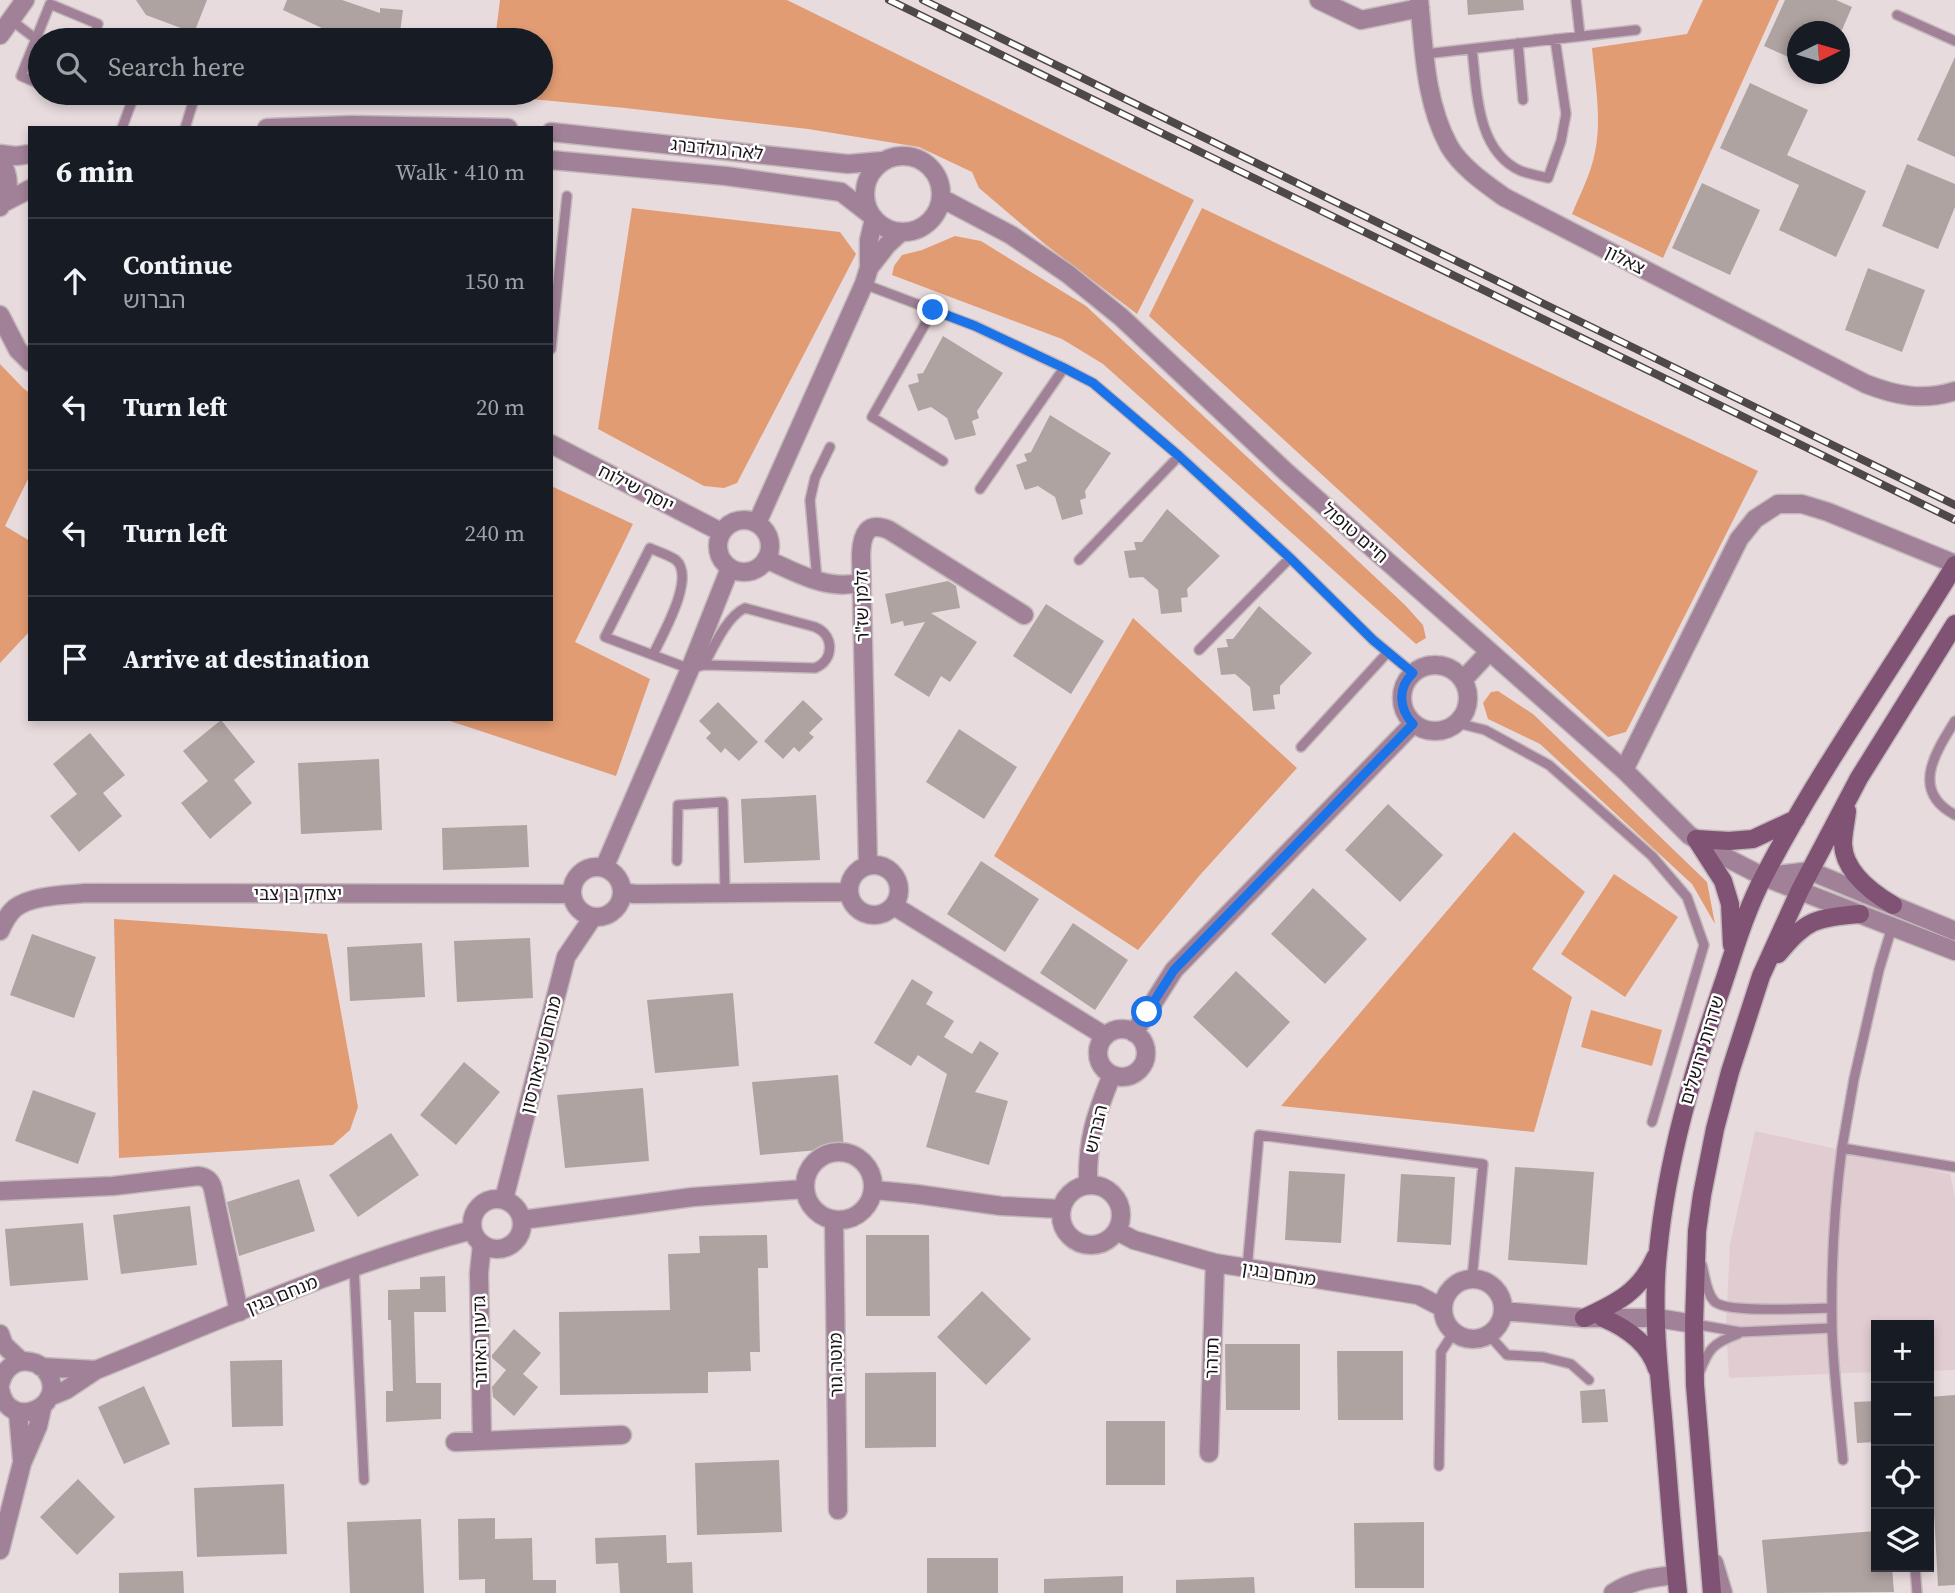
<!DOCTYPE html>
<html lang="en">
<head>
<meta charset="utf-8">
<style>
	:root { --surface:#171b24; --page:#20242c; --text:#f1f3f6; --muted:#9ea1a6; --line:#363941 }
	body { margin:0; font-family:"Source Serif 4","Noto Sans Hebrew",serif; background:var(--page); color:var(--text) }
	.controls { position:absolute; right:21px; bottom:21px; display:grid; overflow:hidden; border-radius:0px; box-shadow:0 4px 10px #0003 }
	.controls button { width:63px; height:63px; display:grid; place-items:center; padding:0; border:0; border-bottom:2px solid var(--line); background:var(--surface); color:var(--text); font:35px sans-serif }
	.compass { position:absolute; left:1787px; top:21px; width:63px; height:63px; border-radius:50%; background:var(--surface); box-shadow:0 4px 10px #0003; rotate:85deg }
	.stop { position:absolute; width:21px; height:21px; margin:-16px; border:5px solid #1a73e8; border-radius:50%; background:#fff }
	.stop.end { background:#1a73e8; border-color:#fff; box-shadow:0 2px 7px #0008 }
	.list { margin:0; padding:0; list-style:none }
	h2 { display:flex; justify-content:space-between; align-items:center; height:91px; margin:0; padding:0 28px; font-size:30px }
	h2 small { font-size:23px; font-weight:400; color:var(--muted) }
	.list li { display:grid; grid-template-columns:46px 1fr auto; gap:21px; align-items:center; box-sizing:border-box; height:126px; padding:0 28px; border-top:2px solid var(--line) }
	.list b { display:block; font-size:26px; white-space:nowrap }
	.list p { margin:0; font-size:23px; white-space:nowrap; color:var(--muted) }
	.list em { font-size:23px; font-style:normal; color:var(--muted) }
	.icon { flex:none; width:38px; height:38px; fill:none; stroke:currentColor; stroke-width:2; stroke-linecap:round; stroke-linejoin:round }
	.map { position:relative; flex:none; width:1955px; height:1593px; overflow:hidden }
	.search { position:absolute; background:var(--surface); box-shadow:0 4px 10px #0003; left:28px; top:28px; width:525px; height:77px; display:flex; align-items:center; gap:18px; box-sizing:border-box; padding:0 24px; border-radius:38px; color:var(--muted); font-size:26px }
	.panel { position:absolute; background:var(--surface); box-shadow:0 4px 10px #0003; left:28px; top:126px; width:525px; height:595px; border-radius:0px }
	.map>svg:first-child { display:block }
</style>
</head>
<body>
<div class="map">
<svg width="1955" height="1593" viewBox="0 0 1955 1593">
	<rect width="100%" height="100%" fill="#e8dbde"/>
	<!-- built -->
	<path fill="#e1ccd1" d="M1755,1131L1950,1174L1955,1197V1370L1929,1371V1325H1876V1372L1729,1378L1726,1326L1730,1244Z"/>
	<!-- green -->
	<path fill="#e29c73" d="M500,0H787L1194,200L1137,314L1046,245L979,188L972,172L919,147L808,129L625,108L489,95V93H541V40H495Z
		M1703,0H1779L1663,258L1572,214C1580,194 1591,174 1595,152C1602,119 1595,82 1592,48L1687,34Z
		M632,208L840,232L856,254L737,483L724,488L704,486L598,429Z
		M1202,208L1758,471L1626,732L1608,737L1149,316Z
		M955,236L981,241L1086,306L1405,605L1423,625L1426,638L1416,644L1103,364L1062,339L892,275L894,266L902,255L922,250Z
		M0,364L24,389L30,393V475L5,526L30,541V631L0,663Z
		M551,486L633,524L575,642L650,679L616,776L444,719H551Z
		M1133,618L1297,768L1200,875L1138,950L994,856Z
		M1498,691L1533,714L1707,882L1715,924L1692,884L1540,744L1488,719L1483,703L1491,692Z
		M1514,832L1585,892L1532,969L1572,997L1534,1132L1281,1106Z
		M1614,874L1678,917L1625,997L1561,954Z
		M114,919L327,934L358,1107L350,1130L333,1145L119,1158Z
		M1591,1010L1662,1030L1652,1066L1581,1047Z"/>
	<!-- building -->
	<path fill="#afa3a1" d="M136,0H207L194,33L146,15Z
		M287,0H342L380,13V8L403,10L399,40H318L324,29L283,10Z
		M1467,0H1523L1524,10L1468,15Z
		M1785,0H1836L1852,7L1841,32H1797V61L1764,46Z
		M1955,57V157L1917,140Z
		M1750,83L1808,110L1787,155L1866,191L1836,257L1779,230L1799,185L1720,148Z
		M1907,164L1955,184V207L1938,249L1882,226Z
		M1702,183L1760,210L1730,275L1672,248Z
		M1868,268L1925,290L1902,352L1845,330Z
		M943,336L1003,373L977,411L979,418L972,421L976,435L955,440L947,418L931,407L918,411L908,385L919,382L917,374L923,373Z
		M1050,415L1111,453L1085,491L1086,498L1080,500L1083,514L1062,520L1055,497L1038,486L1025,490L1016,465L1027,461L1024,454L1031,452Z
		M1167,509L1220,556L1187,589L1188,597L1181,598L1182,612L1161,614L1158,590L1143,577L1129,578L1124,551L1136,550L1134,542H1142Z
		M948,581L956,586L960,608L931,613L977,642L950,682L941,676L929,697L894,675L925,622L904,626L903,621L891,624L885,594Z
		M1046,604L1104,641L1071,694L1013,656Z
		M1259,606L1312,653L1280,686V694L1273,695L1275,709L1253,711L1250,687L1235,674L1221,675L1217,648L1228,647L1226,639H1233Z
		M803,700L823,719L809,733L814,737L799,752L794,747L783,759L764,741Z
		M718,702L758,742L739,761L725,748L721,753L706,738L711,733L699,721Z
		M221,720L255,762L234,780L252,803L210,839L181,803L208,781L183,751Z
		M959,729L1017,767L984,819L926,782Z
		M90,733L125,775L103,793L122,816L79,852L50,816L77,794L53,764Z
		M379,759L382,830L301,834L298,763Z
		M816,795L820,860L744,863L741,799Z
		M1388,804L1443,855L1400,902L1345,850Z
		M527,825L529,867L443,870L442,828Z
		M981,861L1039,899L1005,952L947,914Z
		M1313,888L1367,939L1325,984L1271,934Z
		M1073,923L1128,960L1095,1010L1040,973Z
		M32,934L96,957L74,1018L10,995Z
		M530,938L533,998L457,1002L454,941Z
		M422,943L425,997L350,1001L347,947Z
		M1236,971L1290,1022L1247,1068L1193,1017Z
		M912,979L933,992L926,1004L954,1021L944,1037L972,1054L980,1041L999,1053L975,1092L1008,1101L989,1165L926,1147L947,1074L918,1055L911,1066L874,1043Z
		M733,993L739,1066L655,1073L647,1000Z
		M464,1062L500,1092L456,1145L420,1115Z
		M838,1075L844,1148L760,1155L752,1082Z
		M643,1088L649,1161L565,1168L557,1095Z
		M33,1090L96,1113L78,1164L15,1141Z
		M391,1133L419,1175L358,1217L329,1175Z
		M1515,1167L1594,1172L1587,1265L1508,1260Z
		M1289,1171L1345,1174L1341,1243L1285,1240Z
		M1401,1174L1455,1177L1451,1245L1397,1242Z
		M299,1179L315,1231L239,1256L227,1202Z
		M190,1206L197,1265L121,1274L113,1215Z
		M83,1223L88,1280L10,1286L5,1229Z
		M767,1235L768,1268H758L760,1352H750L751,1371L708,1372V1393L560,1395L559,1312L670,1310L668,1254L700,1253L699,1236Z
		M866,1235H929L930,1316H866Z
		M445,1276L446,1312H414L416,1383H441V1419L386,1422V1391H393L391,1320H388V1290L420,1289V1277Z
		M982,1291L1031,1339L986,1385L937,1337Z
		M514,1329L541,1353L523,1374L538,1387L514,1416L493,1397L492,1387L506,1370L492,1358V1355Z
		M1225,1344H1300V1410H1226Z
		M1337,1351H1403V1420H1338Z
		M282,1360L283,1426L232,1427L230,1361Z
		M936,1372V1447L865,1448V1373Z
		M144,1386L170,1444L124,1464L98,1407Z
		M1605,1389L1608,1422L1582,1423L1580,1391Z
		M1955,1395V1585L1938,1586L1930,1439H1929V1397Z
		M1876,1401V1442L1857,1443L1854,1402Z
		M1106,1421H1165V1485H1106Z
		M779,1460L782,1532L697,1535L695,1463Z
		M78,1479L115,1517L77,1555L40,1517Z
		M284,1484L287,1554L197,1557L194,1488Z
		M495,1518V1539L532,1538L533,1580H556V1593H485V1579L459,1580L458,1519Z
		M421,1519L424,1593H350L347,1522Z
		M1424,1522V1588H1355L1354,1523Z
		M1876,1531V1567H1892L1894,1592L1767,1593L1762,1540Z
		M666,1535L667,1563L692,1562L693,1593H620L618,1563L596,1564L595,1538Z
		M927,1558H998V1593H927Z
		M183,1571L184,1593H119V1573Z
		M1123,1576V1593H1044V1579Z
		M1254,1577L1255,1593H1176V1580Z"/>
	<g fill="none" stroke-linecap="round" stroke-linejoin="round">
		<!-- service casing -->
		<g stroke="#c3b8ba" stroke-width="12">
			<path id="service" d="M1576,0L1580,36
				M1897,15L1955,41
				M11,20L36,39
				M1518,43L1523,100
				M1472,49C1477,90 1476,151 1521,171C1529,174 1539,176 1548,178L1561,141L1566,114L1555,39
				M1425,54L1636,30
				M40,84L21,76L50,4L98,24L92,40
				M62,93L69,96L70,93
				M122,128L135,93
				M185,128L196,93
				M864,284L975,326L1064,368L1093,383L1179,456L1290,558L1373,640L1413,673
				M933,310L872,417L943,461
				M551,349L567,196
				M980,489L1064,368
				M1079,560L1179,456
				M817,580L810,500L815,478L830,447
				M1199,650L1290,558
				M653,655C662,635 696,578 676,560C669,555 658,552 650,548L605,637L690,669L704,665L815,668C834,661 835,635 815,627L745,608C727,616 713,648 704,665
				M1955,721C1935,753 1910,791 1955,815
				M1457,723L1485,730L1549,765L1652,856L1687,897L1704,945L1652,1122
				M1301,747L1388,652
				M677,861L678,805L723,802L725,892
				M1842,1148L1854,1079L1879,970L1892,927
				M1702,1265C1705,1276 1706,1292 1714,1301C1724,1314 1813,1308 1832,1308
				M354,1266L364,1480
				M1247,1269L1259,1135L1483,1164L1472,1279
				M1694,1324L1740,1332L1832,1328
				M1489,1335L1507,1355L1543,1357L1571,1364L1589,1380
				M1699,1374C1708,1349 1713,1343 1738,1334
				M1843,1460C1839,1416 1833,1370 1832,1326C1831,1266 1834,1208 1842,1148L1955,1167
				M1439,1466L1441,1352L1454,1332
				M1915,1567L1917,1593"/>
		</g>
		<!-- minor casing -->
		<g stroke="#c3b8ba" stroke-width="21">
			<path id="minor" d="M1319,0L1361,20L1420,8
				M1419,0C1424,49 1425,102 1449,146C1461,167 1486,184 1504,197L1866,384C1897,396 1922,401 1955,391
				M0,35L25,0
				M869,268L887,245L901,232
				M0,315L18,350L30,362
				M551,444L721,532
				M718 546a26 26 0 1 1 52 0a26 26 0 1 1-52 0Z
				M757,523L864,284L869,268V240L874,219
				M766,559C795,572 829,592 861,582
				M1402 698a33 33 0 1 1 66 0a33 33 0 1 1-66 0Z
				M1463,680L1489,652
				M1624,770L1739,539L1755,519L1778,504H1802L1828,512L1955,564
				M849 890a25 25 0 1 1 50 0a25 25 0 1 1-50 0Z
				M868,865L861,554C862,534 867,521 889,530L1024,615
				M572 892a25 25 0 1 1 50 0a25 25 0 1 1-50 0Z
				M604,868L690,669L730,568
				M1768,876L1810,871L1955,931
				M1764,877L1955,951
				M622,892L635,894L849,892
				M894,906L1105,1036
				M0,931C3,924 9,913 15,908C32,895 65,895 85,893L572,894
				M1098 1053a24 24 0 1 1 48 0a24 24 0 1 1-48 0Z
				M1134,1033L1174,970L1413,724
				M1088,1185C1087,1140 1095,1116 1112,1075
				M0,1191L113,1186L198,1176C207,1177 211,1181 213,1189L239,1312
				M504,1199L566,957L593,917
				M834,1220L838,1510
				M0,1334L4,1345L21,1361
				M18,1412L22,1459
				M482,1441L479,1273L482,1244
				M455,1442L622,1435
				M1209,1453L1215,1263
				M0,1550L22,1463L38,1426L42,1408
				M1714,1563L1723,1593
				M1613,1593C1632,1580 1654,1577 1676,1575"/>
		</g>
		<!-- tertiary casing -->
		<g stroke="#c3b8ba" stroke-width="21">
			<path id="tertiary" d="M267,128L352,125L508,128
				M551,132L848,164L882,161
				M0,154L16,156L30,154
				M865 194a38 38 0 1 1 76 0a38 38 0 1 1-76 0Z
				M0,160C10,175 11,192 0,207
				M551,160L726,176L841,192L872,216
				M941,198L1011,235L1068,274L1121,317L1286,472L1624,770L1689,835L1727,858L1764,877
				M3,203L30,189
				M805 1186a34 34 0 1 1 68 0a34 34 0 1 1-68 0Z
				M1061 1215a30 30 0 1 1 60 0a30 30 0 1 1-60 0Z
				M874,1190L916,1194L1001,1206L1061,1209
				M472 1224a25 25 0 1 1 50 0a25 25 0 1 1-50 0Z
				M522,1220L693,1197L805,1189
				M1117,1231L1134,1240L1215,1263L1418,1295L1443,1308
				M1443 1309a30 30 0 1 1 60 0a30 30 0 1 1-60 0Z
				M1503,1311L1584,1318H1657L1694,1324
				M41,1367L96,1370
				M0,1385C3,1370 15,1358 31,1362C38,1363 44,1368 48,1374C67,1407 8,1433 0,1389
				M49,1397L66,1390L96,1370C220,1320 343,1264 472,1230"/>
		</g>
		<!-- secondary casing -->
		<g stroke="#c3b8ba" stroke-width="21">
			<path id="secondary" d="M1847,811C1846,822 1843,833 1843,844C1844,872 1871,892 1893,905
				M1696,839L1723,881L1730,904L1732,945
				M1696,839L1729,841L1753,839L1796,819
				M1778,954C1807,919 1815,918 1860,914
				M1584,1318C1617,1303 1641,1291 1656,1256
				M1603,1318C1627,1328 1649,1344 1657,1369
				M1678,1593C1672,1534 1668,1476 1663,1417C1658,1363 1652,1305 1658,1252C1667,1159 1693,1071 1723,984C1735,948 1746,910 1764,876C1820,768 1892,669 1955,565
				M1712,1593L1695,1385L1694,1324L1697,1231L1702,1195L1715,1129L1730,1072L1761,976L1800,890L1859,778L1955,624"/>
		</g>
		<!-- service -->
		<use href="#service" stroke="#a18197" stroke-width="9"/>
		<!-- minor -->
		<use href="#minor" stroke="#a18197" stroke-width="18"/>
		<!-- tertiary -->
		<use href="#tertiary" stroke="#a18197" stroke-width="18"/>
		<!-- secondary -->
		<use href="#secondary" stroke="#805374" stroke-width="18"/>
		<!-- rail casing -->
		<g stroke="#4e4849" stroke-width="8">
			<path id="rail" d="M889,0L1955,520
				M923,0L1955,505"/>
		</g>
		<!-- rail -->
		<use href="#rail" stroke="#fff" stroke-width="5" stroke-dasharray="16" stroke-linecap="butt"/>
	</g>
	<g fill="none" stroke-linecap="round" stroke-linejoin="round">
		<!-- route -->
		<path stroke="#1a73e8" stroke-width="9" d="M933,310L975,326L1064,368L1093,383L1179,456L1290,558L1373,640L1413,673C1397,688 1399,709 1413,724L1174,970L1147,1012"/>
	</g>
	<g text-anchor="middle" stroke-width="5" stroke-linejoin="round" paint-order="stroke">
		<!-- street labels -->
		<g font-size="18" fill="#1a1617" stroke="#fff">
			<text transform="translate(717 149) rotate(6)" y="6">לאה גולדברג</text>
			<text transform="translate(1625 260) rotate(27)" y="6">צאלון</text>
			<text transform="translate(636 488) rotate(27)" y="6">יוסף שילוח</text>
			<text transform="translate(1355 533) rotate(41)" y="6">חיים טופול</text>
			<text transform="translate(862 606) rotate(-91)" y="6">זלמן שז"ר</text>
			<text x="298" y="900">יצחק בן צבי</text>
			<text transform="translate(1702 1050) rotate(-73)" y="6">שדרות ירושלים</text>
			<text transform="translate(541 1055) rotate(-76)" y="6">מנחם שניאורסון</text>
			<text transform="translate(1096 1129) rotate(-77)" y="6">הברוש</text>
			<text transform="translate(1279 1274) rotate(9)" y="6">מנחם בגין</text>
			<text transform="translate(282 1295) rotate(-22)" y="6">מנחם בגין</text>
			<text transform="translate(480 1342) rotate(-91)" y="6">גדעון האוזנר</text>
			<text transform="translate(1212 1358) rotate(-88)" y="6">תדהר</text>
			<text transform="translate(836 1365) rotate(-91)" y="6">מוטה גור</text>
		</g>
	</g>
</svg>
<div class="controls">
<button>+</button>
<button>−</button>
<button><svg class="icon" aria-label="locate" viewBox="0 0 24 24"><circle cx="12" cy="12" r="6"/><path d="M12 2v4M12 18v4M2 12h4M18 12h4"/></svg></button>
<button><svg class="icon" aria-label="layers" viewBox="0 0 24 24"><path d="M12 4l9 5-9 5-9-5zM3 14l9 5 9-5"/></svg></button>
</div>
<svg class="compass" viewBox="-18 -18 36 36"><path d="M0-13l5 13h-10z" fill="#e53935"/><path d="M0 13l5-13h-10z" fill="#9ea1a6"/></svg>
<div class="stop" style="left:1147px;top:1012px"></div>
<div class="stop end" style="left:933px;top:310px"></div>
<div class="search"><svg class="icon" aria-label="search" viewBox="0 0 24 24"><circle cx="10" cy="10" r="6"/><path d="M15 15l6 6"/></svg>Search here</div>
<section class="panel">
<h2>6 min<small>Walk · 410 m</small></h2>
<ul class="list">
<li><svg class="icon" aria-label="ahead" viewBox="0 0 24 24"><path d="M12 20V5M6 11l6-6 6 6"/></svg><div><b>Continue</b><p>הברוש</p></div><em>150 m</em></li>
<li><svg class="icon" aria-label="left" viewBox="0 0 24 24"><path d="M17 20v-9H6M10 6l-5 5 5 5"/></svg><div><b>Turn left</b></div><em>20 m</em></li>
<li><svg class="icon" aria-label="left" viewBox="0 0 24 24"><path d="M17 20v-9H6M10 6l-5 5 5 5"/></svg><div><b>Turn left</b></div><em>240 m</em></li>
<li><svg class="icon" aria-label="arrive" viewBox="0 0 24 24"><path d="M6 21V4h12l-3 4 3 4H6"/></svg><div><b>Arrive at destination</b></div></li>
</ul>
</section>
</div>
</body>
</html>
